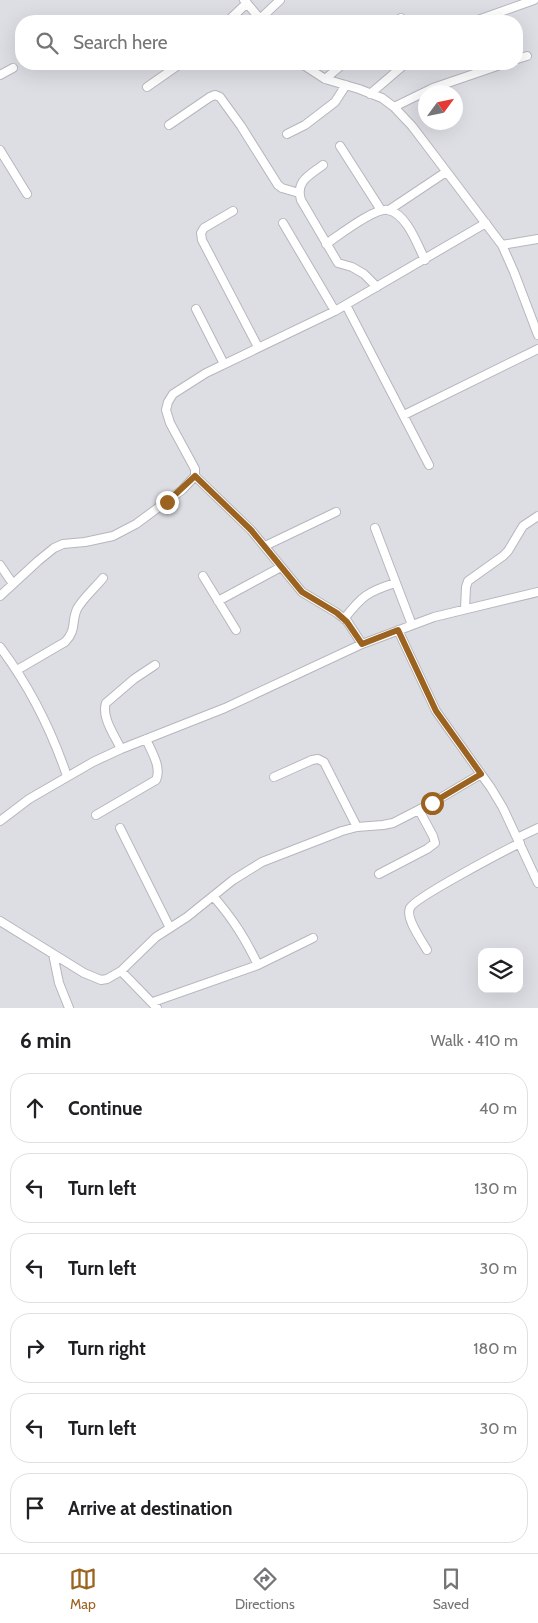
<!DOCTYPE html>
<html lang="en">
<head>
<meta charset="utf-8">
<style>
	:root { --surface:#fff; --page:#f2f2f2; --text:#202124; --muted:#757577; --line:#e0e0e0; --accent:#9b631f }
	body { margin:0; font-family:Cabin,sans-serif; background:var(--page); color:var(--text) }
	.controls { position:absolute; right:15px; bottom:15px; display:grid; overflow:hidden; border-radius:10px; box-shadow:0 5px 20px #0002 }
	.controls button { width:45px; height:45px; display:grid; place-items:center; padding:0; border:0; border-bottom:1px solid var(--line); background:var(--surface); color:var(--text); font:25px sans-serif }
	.compass { position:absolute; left:418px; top:85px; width:45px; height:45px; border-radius:50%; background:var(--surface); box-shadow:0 5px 20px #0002; rotate:57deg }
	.stop { position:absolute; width:15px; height:15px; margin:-11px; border:4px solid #9b631f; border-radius:50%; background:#fff }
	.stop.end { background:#9b631f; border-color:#fff; box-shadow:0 1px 5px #0008 }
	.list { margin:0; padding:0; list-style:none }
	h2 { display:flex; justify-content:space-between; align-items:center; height:65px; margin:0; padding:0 20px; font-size:21px }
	h2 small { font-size:16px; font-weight:400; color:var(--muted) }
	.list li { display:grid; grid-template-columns:32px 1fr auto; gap:15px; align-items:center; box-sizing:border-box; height:70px; margin:0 10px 10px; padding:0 10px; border:1px solid var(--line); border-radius:20px }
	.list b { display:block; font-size:19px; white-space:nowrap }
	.list em { font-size:16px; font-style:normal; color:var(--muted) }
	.icon { flex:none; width:28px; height:28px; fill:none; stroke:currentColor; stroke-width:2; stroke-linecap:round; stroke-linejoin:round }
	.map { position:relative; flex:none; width:538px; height:1008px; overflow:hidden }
	.search { position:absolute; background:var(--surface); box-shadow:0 5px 20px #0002; left:15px; right:15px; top:15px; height:55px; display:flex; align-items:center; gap:12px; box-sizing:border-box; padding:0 18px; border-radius:20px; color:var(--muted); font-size:19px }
	.sheet { height:545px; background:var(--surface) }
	nav { display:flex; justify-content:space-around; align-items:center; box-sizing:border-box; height:70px; border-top:1px solid var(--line); background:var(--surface); font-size:14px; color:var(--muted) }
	nav a { display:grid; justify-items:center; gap:2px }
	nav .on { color:var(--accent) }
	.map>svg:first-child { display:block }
</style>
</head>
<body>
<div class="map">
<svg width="538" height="1008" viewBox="0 0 538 1008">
	<rect width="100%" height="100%" fill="#dcdee4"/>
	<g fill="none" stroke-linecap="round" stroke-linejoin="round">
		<!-- minor casing -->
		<g stroke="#b6b7bd" stroke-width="10">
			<path id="minor" d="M244,0L262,21
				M260,19L280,0
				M228,21L247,3
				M397,21L401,18
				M475,21L534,0
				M517,59L527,56
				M302,64L325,79L359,89L382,98L394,107L412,126L502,245L514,272L538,335
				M0,75L13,68
				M325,79L343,64
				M147,87L180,64
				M370,94L405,64
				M394,107L433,88L503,64
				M169,125L210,97L215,95L220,97L241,126L278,185L282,188L299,193
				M287,134L305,125L335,102L346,85
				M340,146L381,210
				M0,150L27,194
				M323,165C310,175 295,181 301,200L338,263L352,267L364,274L377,287
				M389,210L446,172
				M233,211L204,228L201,233L202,240L258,347
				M283,223L335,311
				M326,244C338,236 375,207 388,210C407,214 417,244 425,260
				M502,245L538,239
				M346,305L429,465
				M196,309L224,364
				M404,415L538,349
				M195,476L251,530L302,592L337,613L347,621L362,644
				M375,528L412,625
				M265,546L336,512
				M0,565L13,584
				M203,576L236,630
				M0,596L38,561L54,548L63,544L85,542L113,536L136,524L182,490L195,476V469L170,423L166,410L168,402L173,394L206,373L335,311L486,223
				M218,601L281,567
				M465,609L466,587L468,581L503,556L508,551L523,526L538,516
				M344,619C362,596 367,592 395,583
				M398,630L436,711L491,788L503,808L538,883
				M0,647C30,687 51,729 67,776
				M17,670L65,642C77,630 71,622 77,609C83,598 95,588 103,578
				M121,749C115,736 101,717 106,703L134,679L155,665
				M274,777L312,760L318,759L324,762L357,827
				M96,815L156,780C162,767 151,751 146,739
				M0,821L29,799L93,762L121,749L225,708L362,644L434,617L538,592
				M120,828L170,928
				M517,838L538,828
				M379,874L427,849L435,843L433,836L419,810
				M213,896C233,919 245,938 258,965
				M0,921L84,973L101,980L107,979L121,971L156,937L187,917L233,880L262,862L342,831L357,827L383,825L393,823L432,803L481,774
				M427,950C422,941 405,918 410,908C414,898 504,851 520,843
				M53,954L59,983L69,1008
				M121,971L157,1008
				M153,1002L258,965L313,938"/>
		</g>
		<!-- minor -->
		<use href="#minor" stroke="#fff" stroke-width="8"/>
	</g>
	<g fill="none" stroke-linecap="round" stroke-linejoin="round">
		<!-- route -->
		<path stroke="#9b631f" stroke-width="6" d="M167,502L195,476L251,530L302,592L337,613L347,622L362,644L398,630L436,711L481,774L432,803"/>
	</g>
</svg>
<div class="controls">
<button><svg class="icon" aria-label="layers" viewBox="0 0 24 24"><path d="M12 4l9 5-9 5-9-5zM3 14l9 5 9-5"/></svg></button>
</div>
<svg class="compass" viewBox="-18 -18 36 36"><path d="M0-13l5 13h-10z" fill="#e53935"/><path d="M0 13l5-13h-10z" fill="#757577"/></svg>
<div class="stop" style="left:432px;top:803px"></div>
<div class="stop end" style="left:167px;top:502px"></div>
<div class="search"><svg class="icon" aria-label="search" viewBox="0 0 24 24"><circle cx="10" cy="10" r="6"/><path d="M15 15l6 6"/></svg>Search here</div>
</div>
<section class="sheet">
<h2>6 min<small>Walk · 410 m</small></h2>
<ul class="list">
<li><svg class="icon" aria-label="ahead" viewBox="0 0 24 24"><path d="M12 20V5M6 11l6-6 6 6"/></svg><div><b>Continue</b></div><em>40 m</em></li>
<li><svg class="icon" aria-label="left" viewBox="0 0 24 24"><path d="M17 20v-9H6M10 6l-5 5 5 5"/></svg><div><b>Turn left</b></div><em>130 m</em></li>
<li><svg class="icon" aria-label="left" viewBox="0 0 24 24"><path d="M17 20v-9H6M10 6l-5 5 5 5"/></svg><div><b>Turn left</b></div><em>30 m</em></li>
<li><svg class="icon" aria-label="right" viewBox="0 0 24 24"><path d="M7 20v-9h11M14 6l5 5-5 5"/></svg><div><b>Turn right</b></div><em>180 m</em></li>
<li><svg class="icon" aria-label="left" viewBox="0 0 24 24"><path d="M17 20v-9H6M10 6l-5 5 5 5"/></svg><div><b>Turn left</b></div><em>30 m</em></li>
<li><svg class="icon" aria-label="arrive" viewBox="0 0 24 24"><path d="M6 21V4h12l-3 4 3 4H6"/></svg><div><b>Arrive at destination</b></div></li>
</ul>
</section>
<nav>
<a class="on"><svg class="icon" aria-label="map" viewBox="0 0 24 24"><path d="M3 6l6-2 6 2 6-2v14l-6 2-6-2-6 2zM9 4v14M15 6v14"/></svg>Map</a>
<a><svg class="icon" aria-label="directions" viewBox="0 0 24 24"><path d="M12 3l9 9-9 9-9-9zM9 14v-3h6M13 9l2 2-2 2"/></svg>Directions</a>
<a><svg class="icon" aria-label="saved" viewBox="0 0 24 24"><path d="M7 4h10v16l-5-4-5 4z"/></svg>Saved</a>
</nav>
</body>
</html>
